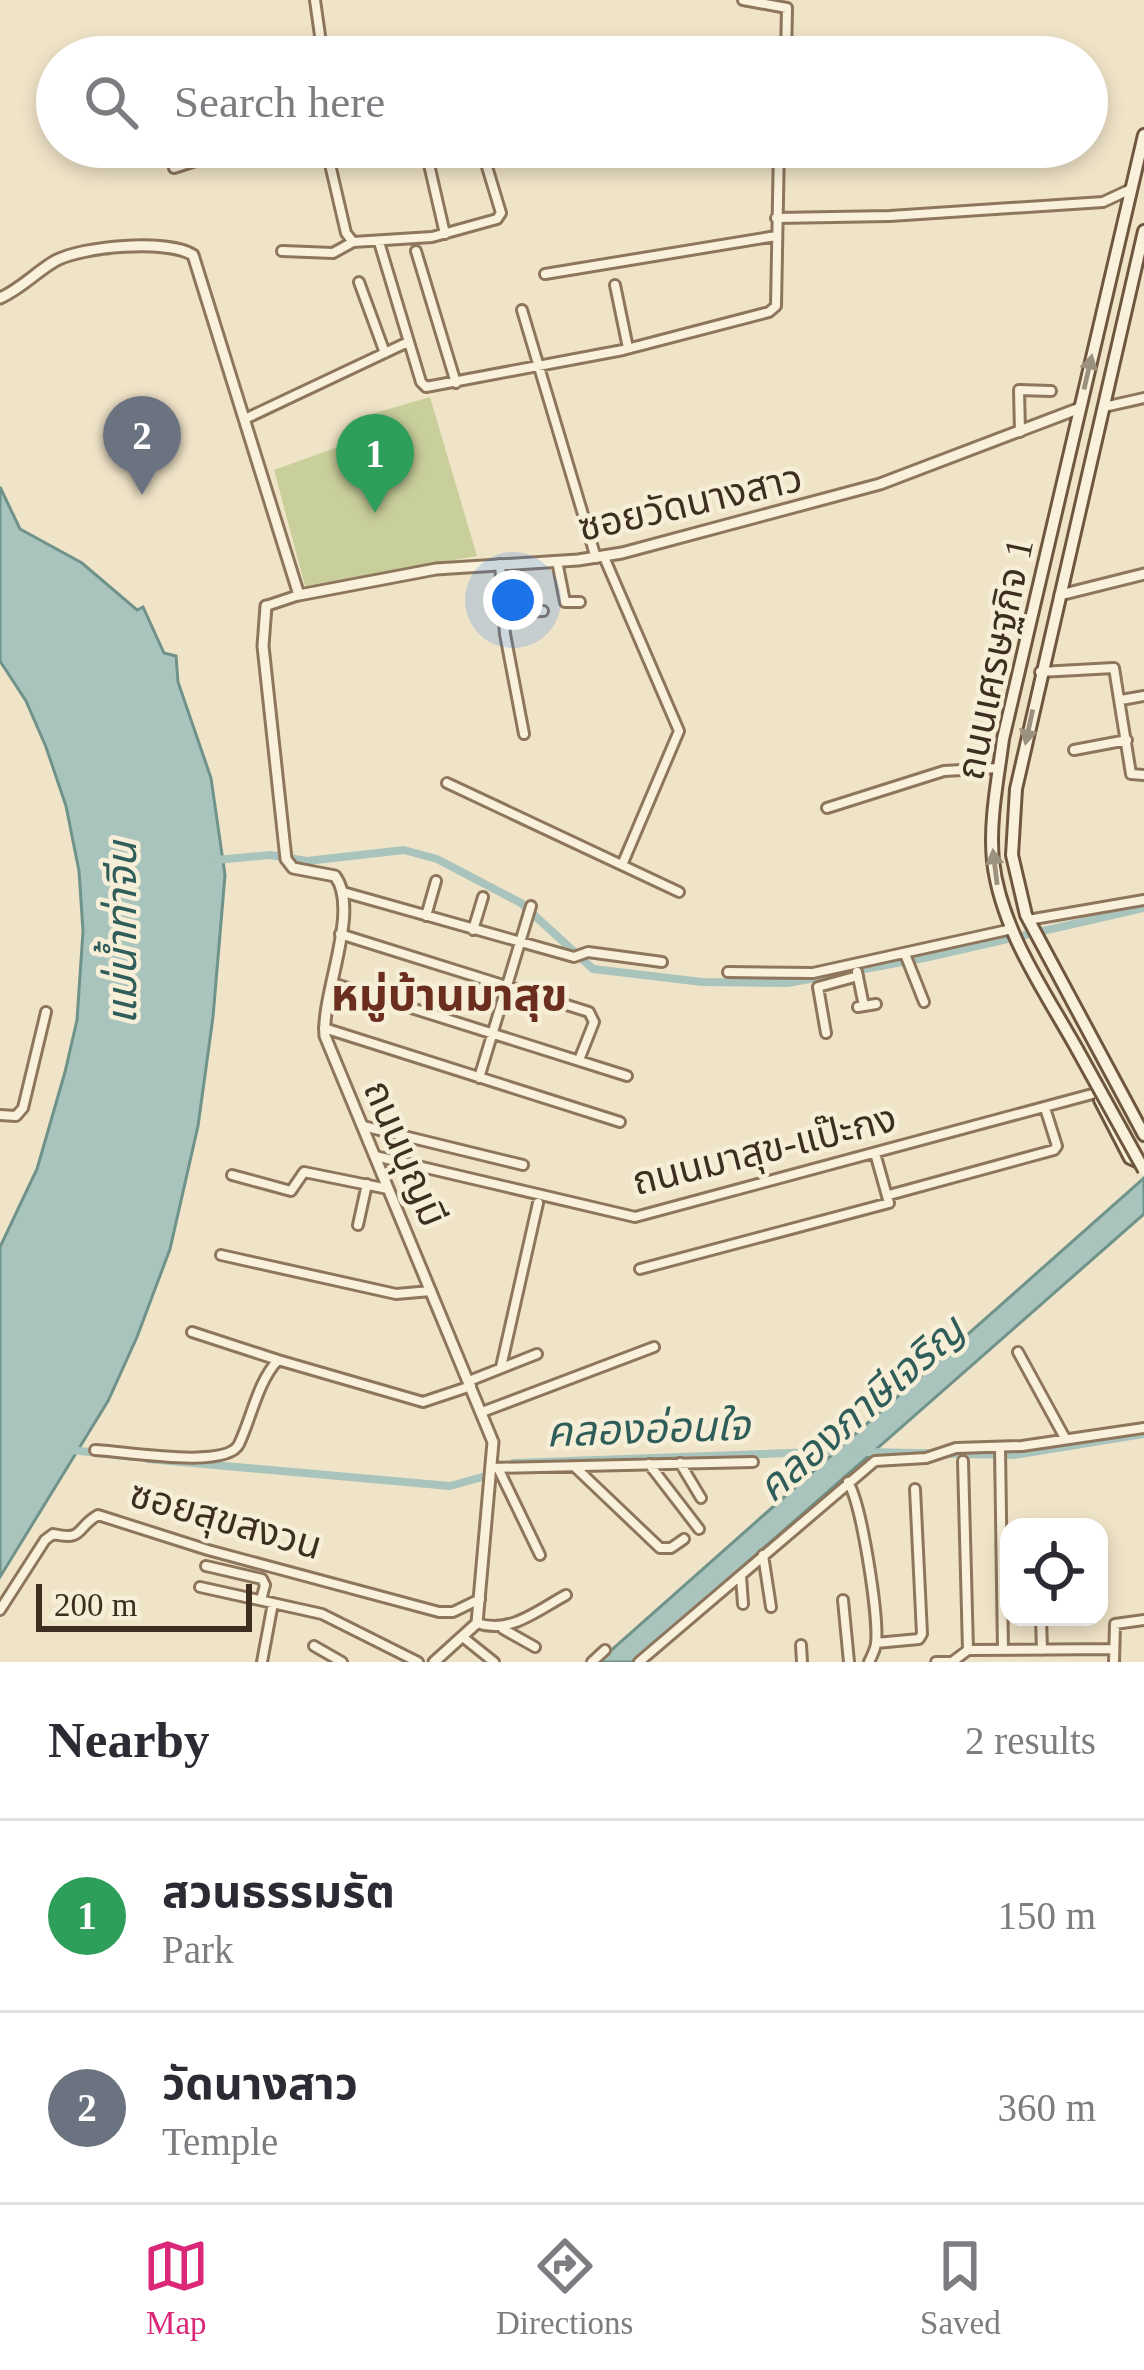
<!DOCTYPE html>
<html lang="en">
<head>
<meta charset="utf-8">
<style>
	:root { --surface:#fff; --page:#f2f2f3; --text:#2b2b33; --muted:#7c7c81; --line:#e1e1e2; --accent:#db2777 }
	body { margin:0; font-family:"Times New Roman","Noto Sans Thai",serif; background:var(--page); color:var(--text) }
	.controls { position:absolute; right:36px; bottom:36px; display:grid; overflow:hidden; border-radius:24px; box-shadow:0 6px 18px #0003 }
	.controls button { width:108px; height:108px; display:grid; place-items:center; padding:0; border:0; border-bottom:3px solid var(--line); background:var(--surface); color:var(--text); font:60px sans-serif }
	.scale { position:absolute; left:36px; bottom:30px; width:216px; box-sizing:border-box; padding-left:12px; border:6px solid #3d2e20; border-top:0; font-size:33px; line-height:42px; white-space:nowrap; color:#3d2e20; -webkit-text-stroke:9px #f7eed8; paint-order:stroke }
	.you { position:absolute; left:513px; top:600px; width:42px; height:42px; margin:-30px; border:9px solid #fff; border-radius:50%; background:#1a73e8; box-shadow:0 0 0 18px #1a73e833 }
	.badge { display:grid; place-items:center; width:78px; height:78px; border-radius:50%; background:var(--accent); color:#fff; font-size:39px; font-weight:700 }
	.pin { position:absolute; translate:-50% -99px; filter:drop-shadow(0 3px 6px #0008) }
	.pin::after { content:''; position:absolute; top:63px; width:42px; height:36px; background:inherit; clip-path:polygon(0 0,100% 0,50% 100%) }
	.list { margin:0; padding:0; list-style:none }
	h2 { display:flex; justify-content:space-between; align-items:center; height:156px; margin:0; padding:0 48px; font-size:51px }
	h2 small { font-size:39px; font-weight:400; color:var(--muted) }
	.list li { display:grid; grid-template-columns:78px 1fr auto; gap:36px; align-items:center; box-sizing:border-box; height:192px; padding:0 48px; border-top:3px solid var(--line) }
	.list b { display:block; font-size:45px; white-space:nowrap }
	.list p { margin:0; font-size:39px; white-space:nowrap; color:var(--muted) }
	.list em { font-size:39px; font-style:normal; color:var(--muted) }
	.icon { flex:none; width:66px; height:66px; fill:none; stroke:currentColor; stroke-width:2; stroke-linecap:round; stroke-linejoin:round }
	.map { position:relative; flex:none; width:1144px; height:1662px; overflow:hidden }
	.search { position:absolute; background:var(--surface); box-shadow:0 6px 18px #0003; left:36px; right:36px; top:36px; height:132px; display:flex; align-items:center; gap:30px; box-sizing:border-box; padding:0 42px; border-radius:66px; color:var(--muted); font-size:45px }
	.sheet { height:540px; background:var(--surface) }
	nav { display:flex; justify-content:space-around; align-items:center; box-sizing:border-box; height:168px; border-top:3px solid var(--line); background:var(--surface); font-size:33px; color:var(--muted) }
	nav a { display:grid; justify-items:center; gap:6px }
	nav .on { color:var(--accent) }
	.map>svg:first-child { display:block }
</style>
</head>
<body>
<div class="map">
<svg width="1144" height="1662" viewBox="0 0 1144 1662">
	<rect width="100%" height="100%" fill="#f0e4c8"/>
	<!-- green -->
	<path fill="#c9cf9b" d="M430,397L477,556L305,586L274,470L365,437L358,418Z"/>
	<!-- water -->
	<path fill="#a9c4bc" stroke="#6f938a" stroke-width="3" d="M0,487L20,529L82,563L137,610L143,607L164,653L176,656L178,682L211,778L225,875L213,1017L198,1126L170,1249L137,1337L108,1401L0,1577V1247L37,1169L65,1072L77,1020L83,931L79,871L66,806L46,747L26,701L0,661Z
		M1144,1178V1214L634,1662H598Z"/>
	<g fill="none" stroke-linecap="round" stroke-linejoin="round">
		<!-- canal -->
		<path stroke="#a9c4bc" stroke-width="8" d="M216,860L270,855L307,861L404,850L437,859L521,903L593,969L702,982L788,983L924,958L1144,908
			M71,1450L133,1457
			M866,1452L1014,1455L1144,1434
			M148,1459L450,1486L486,1476
			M513,1463L845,1451"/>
		<!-- minor casing -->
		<g stroke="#8d765c" stroke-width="14">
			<path id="minor" d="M315,0L323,57
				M743,0L787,8L786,57
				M326,147L346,233L353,242
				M425,147L445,234
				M174,168L238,147
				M776,218L890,216L1103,202L1131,189
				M379,242L421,382L426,387L623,350L769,312L776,306L779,147
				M282,251L333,253L353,242L432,237L497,219L501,213L481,147
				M416,251L456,383
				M545,274L776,236
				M359,282L385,353
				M615,285L628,348
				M522,310L596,558
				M1104,407L1144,398
				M247,418L408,342
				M1020,432L1019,390L1051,391
				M604,557L679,731L622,865
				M557,561L565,602H580
				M500,564L505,634L524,734
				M266,606L299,595
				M503,613L543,611
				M1040,672L1114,668L1131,774L1144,775
				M1121,700L1144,696
				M1074,750L1127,740
				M447,783L679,892
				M827,808L944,771L999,768
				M343,892L574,957L588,952L662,962
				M426,916L436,881
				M1028,920L1144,900
				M473,930L483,897
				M340,934L589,1012L594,1022L579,1060
				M905,954L924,1002
				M728,972L813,973L1012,929
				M857,972L864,1006
				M332,983L627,1076
				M858,1007L876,1004
				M324,1028L620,1122
				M826,1033L818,987L858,976
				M479,1078L531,906
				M0,1115L16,1116L23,1108L46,1012
				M363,1126L523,1165
				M375,1156L635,1217L1096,1093
				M232,1175L291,1191L304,1172L388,1189
				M889,1195L1054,1150L1057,1146L1045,1108
				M358,1225L367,1184
				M221,1255L396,1294L431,1291
				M640,1269L889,1203L875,1153
				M192,1332L278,1360
				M1018,1352L1065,1438
				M501,1367L538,1203
				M469,1381L537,1354
				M482,1412L654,1347
				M1000,1448L1003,1650
				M95,1450C123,1451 227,1470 239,1444C252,1417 257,1383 278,1360L423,1402L471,1386
				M963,1461L968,1650
				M680,1463L701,1498
				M649,1464L699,1529
				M575,1467L660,1548H671L684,1539
				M493,1468L753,1462
				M498,1468L540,1555
				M848,1482C862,1505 879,1617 876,1644C875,1650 872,1656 869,1662
				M763,1555L771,1607
				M206,1566L262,1579L265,1585L261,1600
				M741,1576L743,1604
				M200,1587L322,1614L418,1662
				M843,1600L849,1662
				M0,1610L45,1540L53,1534C85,1541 75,1528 98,1515L208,1550L439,1612H453L480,1599
				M1041,1617L1042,1650
				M477,1623C509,1635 538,1610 566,1595
				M503,1629L535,1647
				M464,1638L494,1662
				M876,1643L919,1639L922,1634L915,1489
				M801,1645L802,1662
				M314,1646L342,1662
				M262,1662L273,1603
				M592,1662L605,1650
				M639,1662L875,1461L926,1458L956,1448L1022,1446L1144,1428
				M936,1662H952L968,1650L1113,1649
				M1114,1662L1115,1624L1144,1620"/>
		</g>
		<!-- tertiary casing -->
		<g stroke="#8d765c" stroke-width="15">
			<path id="tertiary" d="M0,298C21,289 36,272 55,261C82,246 167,239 193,255L299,595L436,569L578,560L622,553L880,484L1080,408
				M1060,595L1144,574
				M266,606L263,646L286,859L293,868L335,876C361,910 321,994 325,1036L493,1442L477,1623L434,1662"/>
		</g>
		<!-- secondary casing -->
		<g stroke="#6f573f" stroke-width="16">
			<path id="secondary" d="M1144,231L1016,789L1012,855L1026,915L1144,1135
				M1077,1049C1044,990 1001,930 993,861C989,821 998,779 1003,739L1144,135
				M1100,1100L1130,1158L1141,1163"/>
		</g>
		<!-- minor -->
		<use href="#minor" stroke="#faf1dc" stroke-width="8"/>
		<!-- tertiary -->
		<use href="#tertiary" stroke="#faf1dc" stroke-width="9"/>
		<!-- secondary -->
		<use href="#secondary" stroke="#faf1dc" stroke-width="10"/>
		<!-- secondary-bridge casing -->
		<g stroke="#6f573f" stroke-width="16" stroke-linecap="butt">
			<path id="secondary-bridge" d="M1077,1049L1144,1170"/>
		</g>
		<!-- secondary-bridge -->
		<use href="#secondary-bridge" stroke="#faf1dc" stroke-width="10"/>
	</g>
	<!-- one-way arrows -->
	<defs><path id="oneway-solid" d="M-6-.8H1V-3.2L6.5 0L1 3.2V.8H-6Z" transform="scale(3)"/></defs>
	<g fill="#9c907e">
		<use href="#oneway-solid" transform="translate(1088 372) rotate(-77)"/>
		<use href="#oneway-solid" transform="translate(1029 727) rotate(102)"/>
		<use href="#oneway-solid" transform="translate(995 867) rotate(-97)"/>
	</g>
	<g text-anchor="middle" stroke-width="9" stroke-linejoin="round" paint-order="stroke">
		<!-- street labels -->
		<g font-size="39" fill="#3d2e20" stroke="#f7eed8">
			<text transform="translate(690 502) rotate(-13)" y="14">ซอยวัดนางสาว</text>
			<text transform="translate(994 659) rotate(-78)" y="14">ถนนเศรษฐกิจ 1</text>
			<text transform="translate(764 1149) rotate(-14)" y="14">ถนนมาสุข-แป๊ะกง</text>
			<text transform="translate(406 1153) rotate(67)" y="14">ถนนบุญมี</text>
			<text transform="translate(226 1519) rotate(16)" y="14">ซอยสุขสงวน</text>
		</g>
		<!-- water labels -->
		<g font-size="42" font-style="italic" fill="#2f5d5a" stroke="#f7eed8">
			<text transform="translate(121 933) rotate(-90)" y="15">แม่น้ำท่าจีน</text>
			<text transform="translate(860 1408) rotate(-41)" y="15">คลองภาษีเจริญ</text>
			<text transform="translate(648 1428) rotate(-2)" y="15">คลองอ่อนใจ</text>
		</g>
		<!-- quarter labels -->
		<g font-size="45" font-weight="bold" fill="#6b2e1e" stroke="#f7eed8">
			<text x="449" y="1010">หมู่บ้านมาสุข</text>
		</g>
	</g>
</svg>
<div class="controls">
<button><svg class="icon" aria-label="locate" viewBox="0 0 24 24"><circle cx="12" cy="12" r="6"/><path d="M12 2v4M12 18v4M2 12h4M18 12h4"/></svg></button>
</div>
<div class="scale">200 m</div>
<div class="you"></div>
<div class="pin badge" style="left:375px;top:513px;background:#2e9e5b">1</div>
<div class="pin badge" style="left:142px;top:495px;background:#6b7280">2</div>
<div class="search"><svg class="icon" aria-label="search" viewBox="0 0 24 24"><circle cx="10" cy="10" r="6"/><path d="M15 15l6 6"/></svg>Search here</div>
</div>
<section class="sheet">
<h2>Nearby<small>2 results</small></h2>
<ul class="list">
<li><span class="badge" style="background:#2e9e5b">1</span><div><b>สวนธรรมรัต</b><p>Park</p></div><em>150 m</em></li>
<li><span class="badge" style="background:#6b7280">2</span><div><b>วัดนางสาว</b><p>Temple</p></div><em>360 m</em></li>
</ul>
</section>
<nav>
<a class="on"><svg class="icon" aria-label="map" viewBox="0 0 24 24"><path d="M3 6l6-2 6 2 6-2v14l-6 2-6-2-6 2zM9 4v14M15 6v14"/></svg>Map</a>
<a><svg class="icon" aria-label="directions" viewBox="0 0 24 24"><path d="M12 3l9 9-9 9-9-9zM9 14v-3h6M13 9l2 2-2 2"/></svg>Directions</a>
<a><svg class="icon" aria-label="saved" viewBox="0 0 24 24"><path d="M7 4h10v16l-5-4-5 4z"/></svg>Saved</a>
</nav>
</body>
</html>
